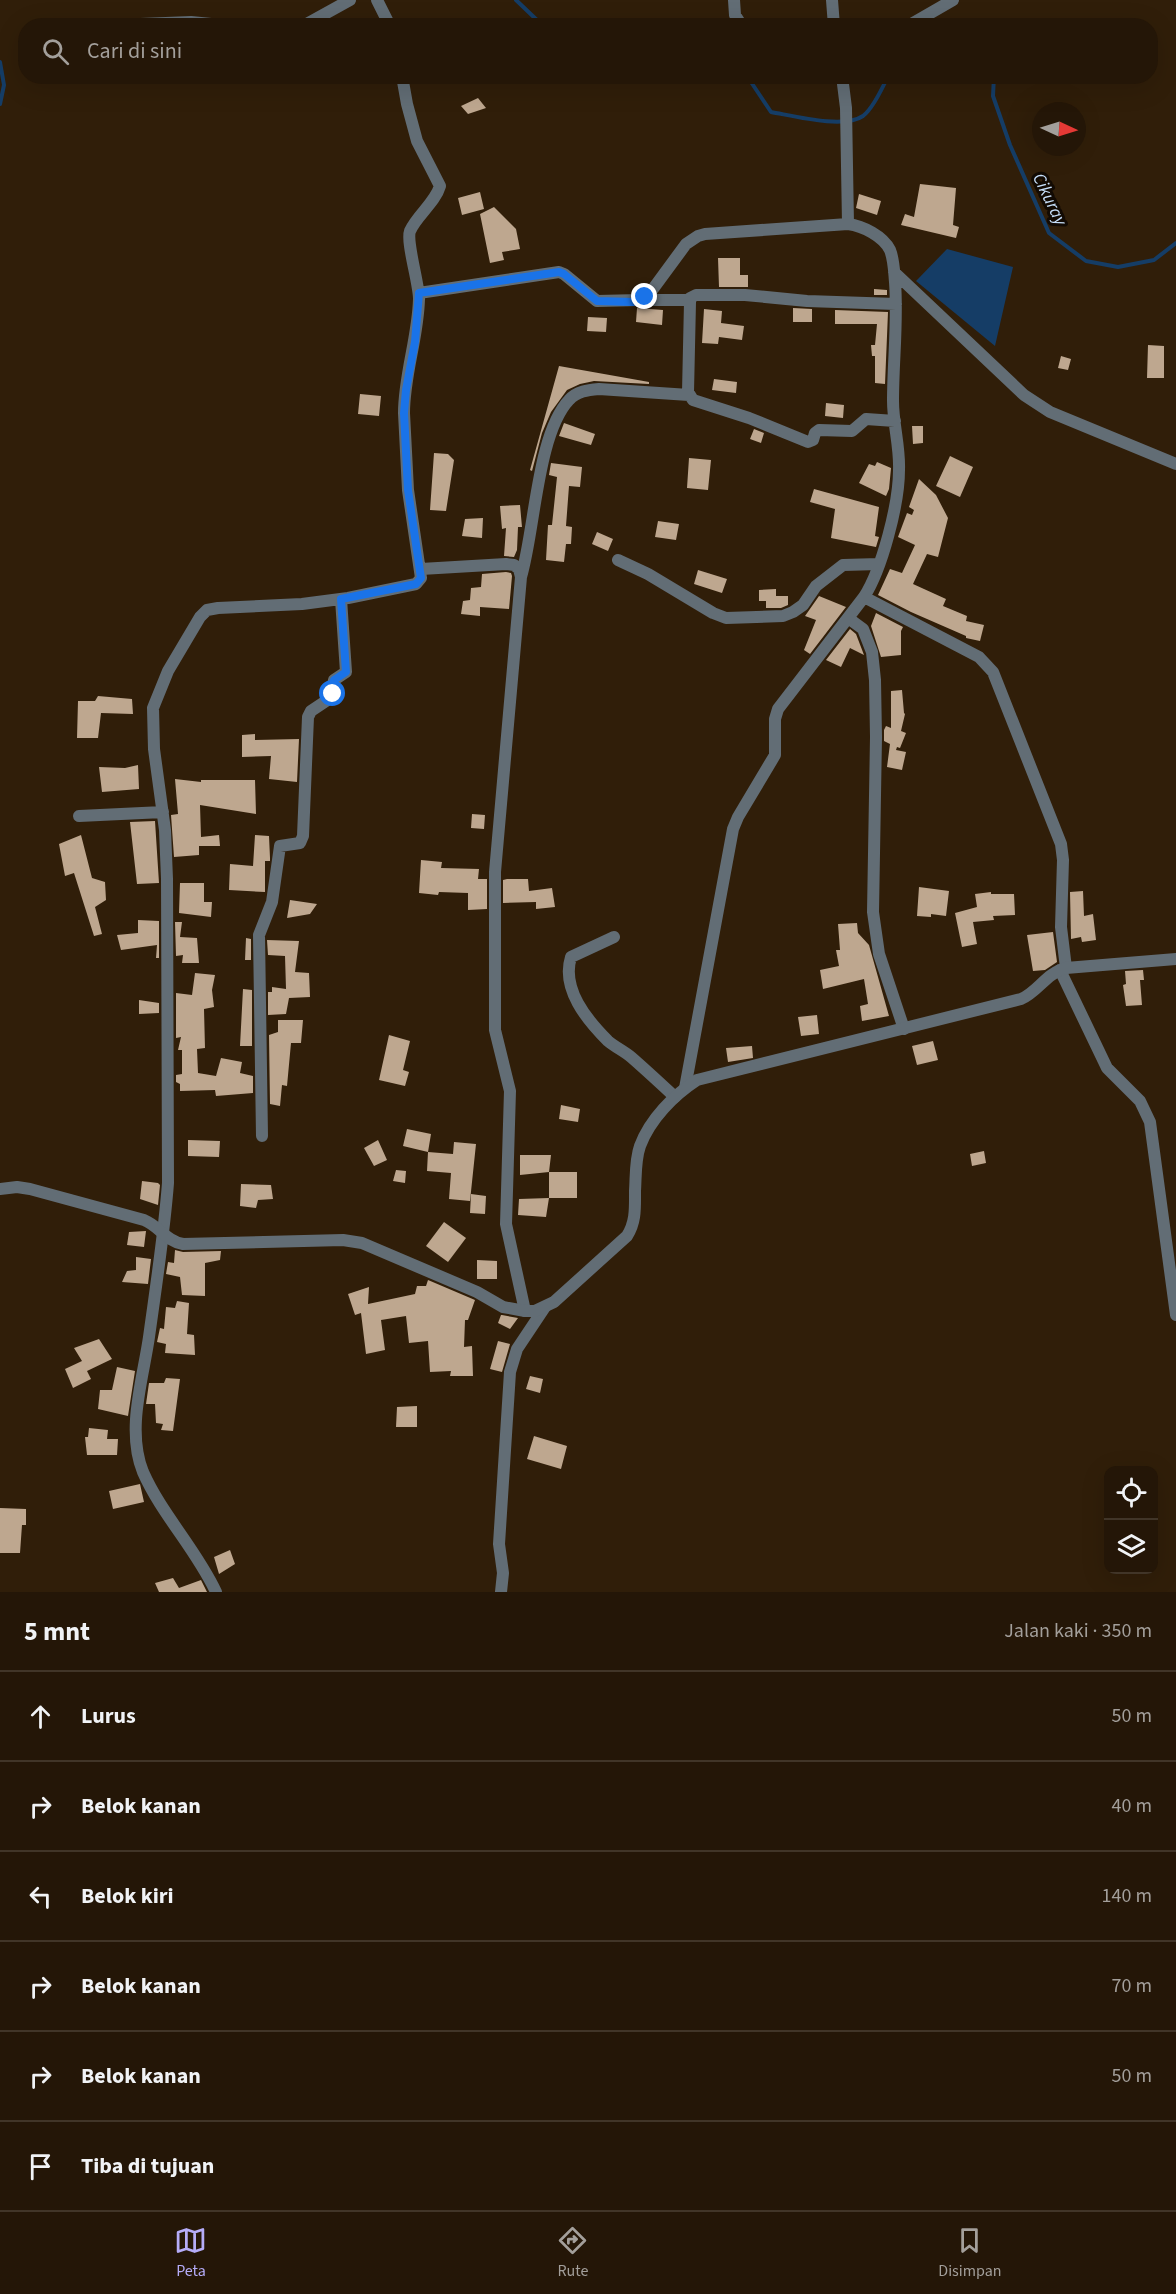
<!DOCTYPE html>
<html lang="id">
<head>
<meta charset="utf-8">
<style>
	:root { --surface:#241607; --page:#2c1f11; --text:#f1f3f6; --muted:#a39f9b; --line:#413528; --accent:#b5acf8 }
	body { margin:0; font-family:"Source Sans 3",sans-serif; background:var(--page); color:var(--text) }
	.controls { position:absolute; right:18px; bottom:18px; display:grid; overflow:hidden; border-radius:12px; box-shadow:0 6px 24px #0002 }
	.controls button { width:54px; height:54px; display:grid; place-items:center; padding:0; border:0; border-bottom:2px solid var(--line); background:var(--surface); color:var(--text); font:30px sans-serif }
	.compass { position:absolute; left:1032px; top:102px; width:54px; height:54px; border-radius:50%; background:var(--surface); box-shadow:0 6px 24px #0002; rotate:94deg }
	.stop { position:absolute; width:18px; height:18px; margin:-14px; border:4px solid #1a73e8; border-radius:50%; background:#fff }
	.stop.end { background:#1a73e8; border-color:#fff; box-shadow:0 2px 6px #0008 }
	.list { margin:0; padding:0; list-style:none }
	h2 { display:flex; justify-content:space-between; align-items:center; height:78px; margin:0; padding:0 24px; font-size:26px }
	h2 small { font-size:20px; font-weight:400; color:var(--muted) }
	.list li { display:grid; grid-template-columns:39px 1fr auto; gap:18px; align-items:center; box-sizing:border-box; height:90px; padding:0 24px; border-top:2px solid var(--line) }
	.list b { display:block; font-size:22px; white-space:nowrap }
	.list em { font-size:20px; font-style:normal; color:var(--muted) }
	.icon { flex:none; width:33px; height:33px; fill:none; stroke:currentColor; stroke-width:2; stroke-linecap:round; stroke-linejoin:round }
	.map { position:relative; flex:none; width:1176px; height:1592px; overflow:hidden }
	.search { position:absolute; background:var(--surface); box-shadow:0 6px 24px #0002; left:18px; right:18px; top:18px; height:66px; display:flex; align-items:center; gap:15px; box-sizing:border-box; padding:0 21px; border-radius:24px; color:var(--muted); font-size:22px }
	.sheet { height:618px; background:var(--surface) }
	nav { display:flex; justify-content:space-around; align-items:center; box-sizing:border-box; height:84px; border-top:2px solid var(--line); background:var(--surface); font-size:16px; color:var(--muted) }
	nav a { display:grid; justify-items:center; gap:3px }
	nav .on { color:var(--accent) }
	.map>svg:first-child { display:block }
</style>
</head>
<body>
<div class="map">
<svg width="1176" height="1592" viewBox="0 0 1176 1592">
	<rect width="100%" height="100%" fill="#301e09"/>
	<!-- water -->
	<path fill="#153d66" d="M947,249L1013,267L995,346L916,281Z"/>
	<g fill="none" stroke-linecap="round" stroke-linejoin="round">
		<!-- stream -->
		<path stroke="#153d66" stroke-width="4" d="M516,0L539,22L545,26
			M0,62L4,85L0,104
			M747,76L771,112C794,116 844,129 863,116C872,109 883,87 888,76
			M994,76L993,96L1010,145L1049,233L1086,261L1118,267L1154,260L1176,243"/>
	</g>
	<!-- building -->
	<path fill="#bea78f" d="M478,98L486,108L468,114L461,106Z
		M920,184L956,188L953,225L959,227L956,238L901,225L905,214L914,217Z
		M480,192L484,209L462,215L458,198Z
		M859,194L881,201L877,215L856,208Z
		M494,207L516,229L520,249L502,252L504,260L490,263L480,214Z
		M718,258H740V275H748V287H719Z
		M874,289L887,290V295H874Z
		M637,308L663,310L662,325L636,322Z
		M793,308L812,309V322H793Z
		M704,309L722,311L721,323L744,326L742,340L719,337L718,344L702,343Z
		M835,310L888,312L885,384L875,383V356H872L871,345H875L877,324H835Z
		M588,317L607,318L606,332L587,331Z
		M1148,345L1164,346V378H1147Z
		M1061,356L1071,359L1068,370L1058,368Z
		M559,366L649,382V384L594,381L580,384L567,390L551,412L542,433L532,471L530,470Z
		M714,379L737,382L736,393L712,390Z
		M360,394L381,396L379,416L358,414Z
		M826,403L844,405L843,418L825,416Z
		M564,423L595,434L591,445L559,436Z
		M912,426H923V443L913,444Z
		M754,429L764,433L761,443L750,439Z
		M434,453L448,454L454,460L446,511L430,510Z
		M950,456L973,467L960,497L936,486Z
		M689,458L711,460L708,490L687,488Z
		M877,462L891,468L889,489L886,496L859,483L869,464L875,466Z
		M551,463L582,467L580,487L569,486L566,526L572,527L571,544H566L564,562L546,560L548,525H552L557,477L549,475Z
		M919,479L936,495L948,518L938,557L927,554L913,584L946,599L943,606L967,616L966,621L984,625L980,641L966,638V636L911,612L878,595L890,569L902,573L915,545L898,537L907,513L912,515L914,510L909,507Z
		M814,489L879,507L875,536L879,537L876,547L831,538L835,509L810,502Z
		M520,505L522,527H518L517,550L514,557L504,556L506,528L502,529L500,506Z
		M483,518L482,538L462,536L465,519Z
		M658,521L679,524L676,540L655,537Z
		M597,532L613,539L608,551L592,544Z
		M698,570L727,579L722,593L694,584Z
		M506,572L511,573L512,576L509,609L480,607V616L461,614L463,601L470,600L471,588L481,587L482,574Z
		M776,589V596H788V605L781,608H766V601H759V590Z
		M819,596L846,607L810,654L804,650L816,620L805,616Z
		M876,613L903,627L901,631V655L881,657L871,626Z
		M850,629L856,634L864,655L850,648L841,667L826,660Z
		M902,690L904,713L905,714L901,731L906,733L900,748L897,747L896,750L906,752L902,770L887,767L890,744L884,741V730L886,726L891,728V691Z
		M98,696L132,699L133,714L101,713L98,738H77L78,701H95Z
		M255,734V740L299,739L297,782L269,779L271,756L242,757V735Z
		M138,765L139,789L102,792L99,767L125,768Z
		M175,779L201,782V780H255L256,814L200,805L201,837L219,835L220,846H199V855L174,857L171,815L178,814Z
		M472,814L485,815L484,829L471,828Z
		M155,821L159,883L137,884L130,822Z
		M81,835L92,878L105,882L106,900L95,907L102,934L94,936L74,873L65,876L59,844Z
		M255,835L269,836L270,858V861H265V892L229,890L230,864L253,866Z
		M421,860L442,862L441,868L479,869L478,879H487V909L468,910V893L439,892L438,895L419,893Z
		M507,879H528L529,891L552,888L555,907L536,909V902L503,903V880Z
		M180,883H204V902H212L211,917L179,913Z
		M919,887L949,891L946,916L931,914V917L917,916Z
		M1083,891L1084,916L1093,914L1096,940L1082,942L1081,937L1071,939L1070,892Z
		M991,892V894H1014L1015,915L993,916L994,920L973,922L977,944L962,947L955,913L977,907L975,894Z
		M290,900L317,904L310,914L287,918Z
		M138,920L159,921V958H156L157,945L121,950L117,935L138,933Z
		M175,922H182L180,937L197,938L199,963H182L183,955L176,956Z
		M857,923L858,933L869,945L889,1016L862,1021L860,1006L868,1004L864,979L823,989L820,970L839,966L836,950H840L838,924Z
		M1053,932L1057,962L1045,970L1033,971L1027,935Z
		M246,938L251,939V960H245Z
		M267,940L299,941L295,972L309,973L310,997L289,998L286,1014L268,1015V992H272V987L286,989L285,956L268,955Z
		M1143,970L1144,980H1140L1142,1005L1126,1006L1123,985L1126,984L1125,971Z
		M195,973L215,975L212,990L214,1007L204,1009L205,1048L197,1049L198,1073L216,1076L221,1058L242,1062L240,1073L253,1076V1093L216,1096L215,1090L180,1091V1084L176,1082V1075L182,1074V1050H178L181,1037L176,1038V993L192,995Z
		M243,989L252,990V1046H240Z
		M139,1000L159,1003V1013L139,1014Z
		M817,1015L819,1034L801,1036L798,1017Z
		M278,1020H303L301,1043H291L287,1086L282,1085L280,1106L270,1104L269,1035L278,1032Z
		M389,1035L410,1041L403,1070L409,1072L405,1086L379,1080Z
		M933,1041L938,1060L917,1065L912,1046Z
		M752,1046L753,1058L728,1062L726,1048Z
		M561,1105L580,1109L578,1122L559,1119Z
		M407,1129L431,1134L428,1152L403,1146Z
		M188,1140L220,1141L219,1157L188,1156Z
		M378,1140L387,1160L374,1166L364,1148Z
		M454,1142L476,1144L470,1201L449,1199L451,1173L427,1171L428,1152L453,1154Z
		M984,1151L986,1163L972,1166L970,1154Z
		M520,1155H551L549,1172L520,1175Z
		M396,1170L406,1171L405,1183L393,1181Z
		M549,1172H577V1198H549Z
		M142,1181L158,1183L160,1185L158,1205L140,1199Z
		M241,1184L271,1185L273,1199L258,1200L256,1208L240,1206Z
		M471,1194L486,1196L485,1214L470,1213Z
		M549,1198L546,1217L518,1215L519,1199Z
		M444,1222L466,1238L448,1262L426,1246Z
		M146,1231L144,1247L127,1245L129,1232Z
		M175,1250L183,1252L221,1251L220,1260L205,1263V1296L182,1295L180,1277L166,1274L168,1262L174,1263Z
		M136,1257L151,1259L148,1284L122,1282L127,1271L136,1270Z
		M477,1260L497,1261V1279H477Z
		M428,1280L475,1300L468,1320H465L464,1347L472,1346L473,1376H450L451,1371L430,1372L428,1341L409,1343L406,1316L381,1320L385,1350L366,1354L361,1313L355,1315L348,1294L369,1287L368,1304L415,1294L417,1286H426Z
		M177,1301L189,1303L187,1334L194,1335L195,1355L165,1353L166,1344L157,1342L160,1328L164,1329L166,1307L175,1308Z
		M501,1315H502L518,1318L510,1329L498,1323Z
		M99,1339L112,1359L87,1371L91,1379L73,1388L65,1369L82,1361L74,1348Z
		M498,1341L510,1344L502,1372L490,1369Z
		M117,1367L135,1371L128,1416L98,1409L100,1390H112Z
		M530,1376L543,1379L540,1393L526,1389Z
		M166,1378L180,1379L173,1431L161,1430L163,1424L156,1423L155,1404H146L149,1383H164Z
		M417,1406V1427H396L397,1407Z
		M89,1428L108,1430L107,1439H118L117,1455H87L85,1437H88Z
		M534,1436L567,1446L561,1469L527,1459Z
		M140,1484L144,1502L113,1509L109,1491Z
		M0,1508L26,1509V1525H22L20,1553H0Z
		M230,1550L235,1564L219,1574L214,1557Z
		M173,1578L179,1588L201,1580L207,1592H159L155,1583Z"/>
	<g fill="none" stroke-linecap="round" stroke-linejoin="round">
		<!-- minor -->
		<path stroke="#626d75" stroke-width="12" d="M377,0L390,26
			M734,0L735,15L742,26
			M832,0L834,26
			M115,25L191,22L231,26
			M303,26L350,0
			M908,26L953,0
			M842,76L846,108L848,224
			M894,272L1024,395L1050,412L1176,464
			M419,293L559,272L564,274L597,301L640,300L650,293L686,244L698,236L705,234L848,224C863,226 883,236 890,250C894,260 894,271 895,282C898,322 893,361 893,401C893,424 900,447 899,470C899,504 882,569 864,597L778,709L775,719V755L738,817L733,829L685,1088
			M640,300H690
			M895,421L866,419L852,431L819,430L815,433L813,440L808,442L749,418L693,400L688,392L690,302V298L696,295H745L807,301L896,304
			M618,560L648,574L713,613L726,618L783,616L793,612L803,605L816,586L843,565L879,564
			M421,569L506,564L514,565L519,569L521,577L495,872V1030L510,1091L506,1224L525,1311
			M521,577C535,530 537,434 569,400C577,391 588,390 599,389L689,395
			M864,597L979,657L993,672L1061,844L1063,860L1061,927L1066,968
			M848,618L863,629L872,652L875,680L876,737L873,912L879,954L904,1029
			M79,816L163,812
			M614,937L571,957C561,989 587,1020 608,1041C615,1047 624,1051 631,1057C646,1070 661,1084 675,1097
			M1060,970L1107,1068L1140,1101L1150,1122L1176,1315
			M262,1136L259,935L272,902L280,846L300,843L303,836L308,717L311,711L332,697L334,680L346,672L341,599
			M216,1592C196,1549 162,1515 143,1472C126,1430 143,1379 149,1337C156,1286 164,1235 168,1183L167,879L165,830L154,749L153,708L168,671L200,617L207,610L218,608L302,604L348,598L416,584L421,578L408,490L404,413C404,375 418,338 419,299C419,283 406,242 410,231C417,215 435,203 440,186L417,141L407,104L402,76
			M501,1592L503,1573L499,1544L510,1372L517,1349L545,1307"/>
		<!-- tertiary -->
		<path stroke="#626d75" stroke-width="12" d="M0,1189L17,1187L30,1189L144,1220C159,1226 166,1241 183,1244L343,1240L362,1243L477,1292L503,1307L525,1311H535L554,1302L627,1236C636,1222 635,1208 635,1191C636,1176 635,1160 640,1146C650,1119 674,1095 697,1080L1021,999C1038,992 1046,973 1066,968L1176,959"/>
	</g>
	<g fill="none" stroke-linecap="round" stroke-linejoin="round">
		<!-- route -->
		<path stroke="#1a73e8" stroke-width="8" d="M333,694L334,680L346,672L341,599L416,584L421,578L408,490L404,413L406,390L415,342L419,293L559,272L564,274L597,301L633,302L645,297"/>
	</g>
	<g text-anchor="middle" stroke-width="6" stroke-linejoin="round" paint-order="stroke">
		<!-- water labels -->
		<g font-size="18" font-style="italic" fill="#c6def9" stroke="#120a03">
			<text transform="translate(1050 199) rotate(64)" y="6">Cikuray</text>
		</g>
	</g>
</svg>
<div class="controls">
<button><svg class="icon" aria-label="locate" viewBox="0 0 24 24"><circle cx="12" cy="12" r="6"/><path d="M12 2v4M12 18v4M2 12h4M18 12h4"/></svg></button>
<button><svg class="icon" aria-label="layers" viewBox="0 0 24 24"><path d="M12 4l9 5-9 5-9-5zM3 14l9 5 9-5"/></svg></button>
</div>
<svg class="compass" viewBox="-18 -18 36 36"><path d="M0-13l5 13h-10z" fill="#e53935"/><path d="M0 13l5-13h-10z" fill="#a39f9b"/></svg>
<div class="stop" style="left:333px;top:694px"></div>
<div class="stop end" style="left:645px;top:297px"></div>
<div class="search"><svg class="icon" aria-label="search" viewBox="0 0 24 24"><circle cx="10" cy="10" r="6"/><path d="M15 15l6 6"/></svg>Cari di sini</div>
</div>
<section class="sheet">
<h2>5 mnt<small>Jalan kaki · 350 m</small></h2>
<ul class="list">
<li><svg class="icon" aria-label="ahead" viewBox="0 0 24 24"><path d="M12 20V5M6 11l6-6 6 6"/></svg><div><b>Lurus</b></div><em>50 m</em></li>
<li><svg class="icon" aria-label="right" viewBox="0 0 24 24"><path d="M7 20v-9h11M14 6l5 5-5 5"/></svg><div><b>Belok kanan</b></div><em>40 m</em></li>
<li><svg class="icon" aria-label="left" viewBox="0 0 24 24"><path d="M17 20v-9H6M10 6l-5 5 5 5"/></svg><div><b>Belok kiri</b></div><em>140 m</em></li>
<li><svg class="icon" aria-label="right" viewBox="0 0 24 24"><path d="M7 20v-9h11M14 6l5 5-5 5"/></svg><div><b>Belok kanan</b></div><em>70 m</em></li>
<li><svg class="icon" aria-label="right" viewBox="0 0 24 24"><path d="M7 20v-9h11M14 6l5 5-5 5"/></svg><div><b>Belok kanan</b></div><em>50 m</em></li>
<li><svg class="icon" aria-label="arrive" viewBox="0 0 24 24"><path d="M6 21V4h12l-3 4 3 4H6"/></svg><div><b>Tiba di tujuan</b></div></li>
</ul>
</section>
<nav>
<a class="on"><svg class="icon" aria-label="map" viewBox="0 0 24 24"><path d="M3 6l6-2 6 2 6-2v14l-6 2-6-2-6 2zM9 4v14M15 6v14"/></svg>Peta</a>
<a><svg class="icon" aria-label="directions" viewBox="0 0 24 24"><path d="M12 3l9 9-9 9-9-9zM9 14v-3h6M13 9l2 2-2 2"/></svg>Rute</a>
<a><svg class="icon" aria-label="saved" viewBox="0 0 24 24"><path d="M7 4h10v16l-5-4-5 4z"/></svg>Disimpan</a>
</nav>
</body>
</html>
